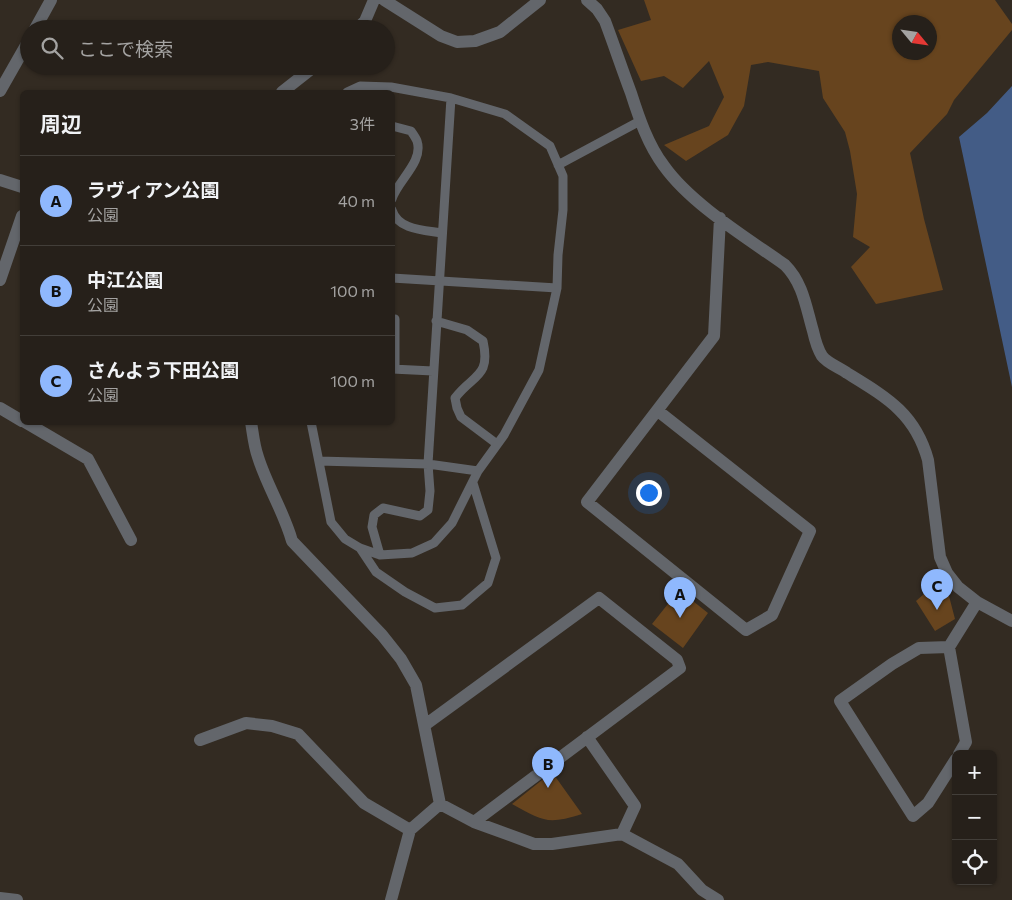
<!DOCTYPE html>
<html lang="ja">
<head>
<meta charset="utf-8">
<style>
	:root { --surface:#26201a; --page:#322d27; --text:#f1f3f6; --muted:#a4a3a2; --line:#423e39; --accent:#8fb8fd }
	body { margin:0; font-family:Commissioner,"Noto Sans JP",sans-serif; background:var(--page); color:var(--text) }
	.controls { position:absolute; right:15px; bottom:15px; display:grid; overflow:hidden; border-radius:8px; box-shadow:0 1px 4px #0004 }
	.controls button { width:45px; height:45px; display:grid; place-items:center; padding:0; border:0; border-bottom:1px solid var(--line); background:var(--surface); color:var(--text); font:25px sans-serif }
	.compass { position:absolute; left:892px; top:15px; width:45px; height:45px; border-radius:50%; background:var(--surface); box-shadow:0 1px 4px #0004; rotate:119deg }
	.you { position:absolute; left:648px; top:492px; width:18px; height:18px; margin:-12px; border:4px solid #fff; border-radius:50%; background:#1a73e8; box-shadow:0 0 0 8px #1a73e833 }
	.badge { display:grid; place-items:center; width:32px; height:32px; border-radius:50%; background:var(--accent); color:#111; font-size:16px; font-weight:700 }
	.pin { position:absolute; translate:-50% -41px; filter:drop-shadow(0 1px 2px #0008) }
	.pin::after { content:''; position:absolute; top:26px; width:18px; height:15px; background:inherit; clip-path:polygon(0 0,100% 0,50% 100%) }
	.list { margin:0; padding:0; list-style:none }
	h2 { display:flex; justify-content:space-between; align-items:center; height:65px; margin:0; padding:0 20px; font-size:21px }
	h2 small { font-size:16px; font-weight:400; color:var(--muted) }
	.list li { display:grid; grid-template-columns:32px 1fr auto; gap:15px; align-items:center; box-sizing:border-box; height:90px; padding:0 20px; border-top:1px solid var(--line) }
	.list b { display:block; font-size:19px; white-space:nowrap }
	.list p { margin:0; font-size:16px; white-space:nowrap; color:var(--muted) }
	.list em { font-size:16px; font-style:normal; color:var(--muted) }
	.icon { flex:none; width:28px; height:28px; fill:none; stroke:currentColor; stroke-width:2; stroke-linecap:round; stroke-linejoin:round }
	.map { position:relative; flex:none; width:1012px; height:900px; overflow:hidden }
	.search { position:absolute; background:var(--surface); box-shadow:0 1px 4px #0004; left:20px; top:20px; width:375px; height:55px; display:flex; align-items:center; gap:12px; box-sizing:border-box; padding:0 18px; border-radius:28px; color:var(--muted); font-size:19px }
	.panel { position:absolute; background:var(--surface); box-shadow:0 1px 4px #0004; left:20px; top:90px; width:375px; height:335px; border-radius:8px }
	.map>svg:first-child { display:block }
</style>
</head>
<body>
<div class="map">
<svg width="1012" height="900" viewBox="0 0 1012 900">
	<rect width="100%" height="100%" fill="#332b22"/>
	<!-- green -->
	<path fill="#67441e" fill-rule="evenodd" d="M644,0H995L1012,24V30L954,100L947,114L910,153L924,219L943,290L876,304L851,267L870,247L853,237L857,194L850,151L845,132L823,98L819,71L768,62L751,65L744,106L728,135L686,161L664,145L709,126L724,97L709,61L683,88L664,76L641,81L618,30L651,20ZM930,22V52H900V22Z
		M933,586L949,596L955,619L935,631L916,601Z
		M679,590L708,613L683,648L652,624Z
		M552,772L582,814C547,825 543,821 512,804Z"/>
	<!-- water -->
	<path fill="#435c86" d="M1012,86V387L959,137L987,113Z"/>
	<g fill="none" stroke-linecap="round" stroke-linejoin="round">
		<!-- lane -->
		<path stroke="#63666b" stroke-width="9" d="M392,126L411,131C413,134 416,138 417,141C424,162 397,181 392,199
			M558,165L640,121
			M392,210C398,230 424,230 442,233
			M392,278L557,288
			M392,319H395V369
			M436,321L467,330L483,341C491,378 473,374 455,398L457,408L461,417L497,444
			M392,369L433,371
			M311,422L331,522L345,539L360,548L380,555L412,553L434,543L452,523L478,471L504,435L539,370L557,288L558,255L563,210V176L550,146L505,114L451,98L391,87L360,86L347,92
			M319,461L428,464L478,471
			M360,548L376,572L405,592L435,608L462,605L488,583L496,558L473,483
			M380,555L372,527L374,515L383,508L420,516L428,510L430,491L428,464L451,98"/>
		<!-- street -->
		<path stroke="#63666b" stroke-width="12" d="M384,0L441,36L457,42L475,41L500,32L540,0
			M587,0L597,9L605,21C614,45 622,69 631,93C639,118 648,145 664,166C691,204 747,238 785,265C803,283 806,307 813,331C815,340 817,348 822,356C827,363 840,368 847,373C886,397 915,413 928,460L940,557L947,573L958,587L977,602L1012,621
			M35,29L51,0
			M357,29L365,21L374,0
			M0,91L29,40
			M282,92L315,66
			M0,180L22,187
			M0,280L22,216
			M0,408L22,421
			M658,411L810,531L772,615L746,630L587,502L714,336L720,218
			M25,422L88,459L131,540
			M251,422C253,434 254,446 258,457C267,486 284,512 292,541L382,635L401,659L416,685L440,804L410,830L391,900
			M949,647L919,648L892,664L840,701L913,816L928,803L956,759
			M425,725L599,598L677,660L680,668L474,822L440,804
			M587,737L635,806L622,834
			M200,740L246,723L272,726L298,734L364,803L410,830
			M959,754L966,742L949,647L977,602
			M474,822L534,844H552L622,834L678,864L702,890L718,900
			M0,898L17,900"/>
	</g>
</svg>
<div class="controls">
<button>+</button>
<button>−</button>
<button><svg class="icon" aria-label="locate" viewBox="0 0 24 24"><circle cx="12" cy="12" r="6"/><path d="M12 2v4M12 18v4M2 12h4M18 12h4"/></svg></button>
</div>
<svg class="compass" viewBox="-18 -18 36 36"><path d="M0-13l5 13h-10z" fill="#e53935"/><path d="M0 13l5-13h-10z" fill="#a4a3a2"/></svg>
<div class="you"></div>
<div class="pin badge" style="left:680px;top:618px">A</div>
<div class="pin badge" style="left:548px;top:788px">B</div>
<div class="pin badge" style="left:937px;top:610px">C</div>
<div class="search"><svg class="icon" aria-label="search" viewBox="0 0 24 24"><circle cx="10" cy="10" r="6"/><path d="M15 15l6 6"/></svg>ここで検索</div>
<section class="panel">
<h2>周辺<small>3件</small></h2>
<ul class="list">
<li><span class="badge">A</span><div><b>ラヴィアン公園</b><p>公園</p></div><em>40 m</em></li>
<li><span class="badge">B</span><div><b>中江公園</b><p>公園</p></div><em>100 m</em></li>
<li><span class="badge">C</span><div><b>さんよう下田公園</b><p>公園</p></div><em>100 m</em></li>
</ul>
</section>
</div>
</body>
</html>
